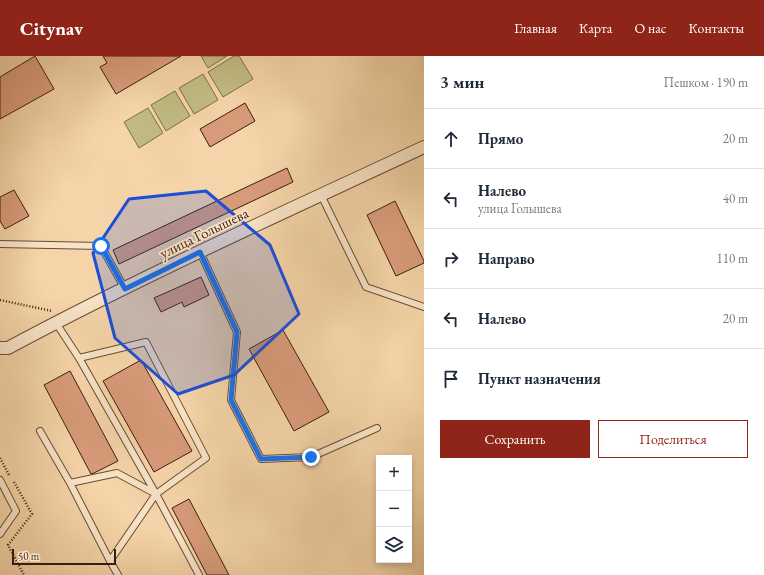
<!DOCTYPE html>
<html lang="ru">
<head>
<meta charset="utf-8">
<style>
	:root { --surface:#fff; --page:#f2f2f3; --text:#1f2937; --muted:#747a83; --line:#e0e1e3; --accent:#8f2418 }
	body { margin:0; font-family:"EB Garamond",serif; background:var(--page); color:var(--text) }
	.controls { position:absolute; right:12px; bottom:12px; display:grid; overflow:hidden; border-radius:0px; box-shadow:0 2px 6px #0003 }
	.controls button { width:36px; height:36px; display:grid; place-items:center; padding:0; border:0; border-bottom:1px solid var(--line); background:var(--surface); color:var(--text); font:20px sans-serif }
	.scale { position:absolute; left:12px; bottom:10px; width:104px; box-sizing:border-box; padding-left:4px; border:2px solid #3d1d10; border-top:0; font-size:11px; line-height:14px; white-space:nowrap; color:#3d1d10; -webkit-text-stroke:3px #f8e3c6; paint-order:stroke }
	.stop { position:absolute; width:12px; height:12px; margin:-9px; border:3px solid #1a73e8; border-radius:50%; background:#fff }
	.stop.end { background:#1a73e8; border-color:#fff; box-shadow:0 1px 4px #0008 }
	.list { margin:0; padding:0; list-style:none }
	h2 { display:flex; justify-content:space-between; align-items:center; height:52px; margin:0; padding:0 16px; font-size:17px }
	h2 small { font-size:13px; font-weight:400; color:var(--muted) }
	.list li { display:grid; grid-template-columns:26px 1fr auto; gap:12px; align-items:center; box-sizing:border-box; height:60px; padding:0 16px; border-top:1px solid var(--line) }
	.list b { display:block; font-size:15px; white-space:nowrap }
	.list p { margin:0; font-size:13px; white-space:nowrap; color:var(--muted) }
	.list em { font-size:13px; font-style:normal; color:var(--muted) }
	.actions { display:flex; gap:8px; padding:12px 16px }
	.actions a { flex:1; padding:9px 0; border:1px solid var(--accent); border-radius:0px; text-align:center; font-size:14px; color:var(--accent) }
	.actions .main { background:var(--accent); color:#fff }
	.icon { flex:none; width:22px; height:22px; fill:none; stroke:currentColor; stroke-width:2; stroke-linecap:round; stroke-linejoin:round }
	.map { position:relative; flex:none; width:424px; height:519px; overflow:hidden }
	header { display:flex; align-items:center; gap:24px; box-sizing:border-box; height:56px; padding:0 20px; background:var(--accent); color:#fff }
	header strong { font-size:19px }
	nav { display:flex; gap:22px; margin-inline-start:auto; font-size:14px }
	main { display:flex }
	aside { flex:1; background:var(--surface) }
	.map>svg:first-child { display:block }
</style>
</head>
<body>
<header>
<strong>Citynav</strong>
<nav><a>Главная</a><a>Карта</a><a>О нас</a><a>Контакты</a></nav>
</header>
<main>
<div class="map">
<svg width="424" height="519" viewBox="0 0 424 519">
	<rect width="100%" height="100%" fill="#f4d4a8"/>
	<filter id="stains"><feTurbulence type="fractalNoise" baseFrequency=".005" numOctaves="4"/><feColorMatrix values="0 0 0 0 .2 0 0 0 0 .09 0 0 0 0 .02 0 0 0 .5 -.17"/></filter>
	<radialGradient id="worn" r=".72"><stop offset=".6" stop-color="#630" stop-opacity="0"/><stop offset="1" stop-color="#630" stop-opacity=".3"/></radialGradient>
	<!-- green -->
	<path fill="#c1bb83" stroke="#7f6c4a" d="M201,0H227L208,12Z
		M234,0H239L253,23L223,41L208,16Z
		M203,18L218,44L194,58L179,32Z
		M175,35L190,60L166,75L151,49Z
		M148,52L163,77L139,92L124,66Z"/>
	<!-- building -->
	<path fill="#d89b7a" stroke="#3d1d10" d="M35,0L54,33L0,63V21Z
		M103,0H181L116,38L100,11L107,7Z
		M245,47L255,65L210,91L200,73Z
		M287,112L293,126L119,208L113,194Z
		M14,134L29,160L5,173L0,165V141Z
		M395,145L424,205V207L396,220L367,159Z
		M201,221L209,239L184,251L182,246L161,256L154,242Z
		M283,274L329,356L294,375L249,293Z
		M141,304L192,395L154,416L103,325Z
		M70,315L118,405L94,417L91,418L44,329Z
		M189,443L229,519H207L172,452Z"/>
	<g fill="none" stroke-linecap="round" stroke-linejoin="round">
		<!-- lane casing -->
		<g stroke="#6b4b36" stroke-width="8">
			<path id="lane" d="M321,139L366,231L424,251
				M0,188L101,190L125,233
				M200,196L237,276L231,344L261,403L311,401L377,372
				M56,267L79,302L156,438L110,505L70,427L117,417L156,438L199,519
				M79,302L146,286L206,402L156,438
				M40,375L70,427
				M0,424L16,455L0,478
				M110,505L118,519"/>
		</g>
		<!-- street casing -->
		<g stroke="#6b4b36" stroke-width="14">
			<path id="street" d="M0,292H8C144,219 285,156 424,91"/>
		</g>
		<!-- path -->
		<path stroke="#3d1d10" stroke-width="2.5" stroke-dasharray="1 2" stroke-linecap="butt" d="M0,244L52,255
			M0,402L9,419
			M14,426L32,458L8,489L24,519"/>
		<!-- lane -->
		<use href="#lane" stroke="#f8e3c6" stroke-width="6"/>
		<!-- street -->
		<use href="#street" stroke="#f8e3c6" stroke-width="12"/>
	</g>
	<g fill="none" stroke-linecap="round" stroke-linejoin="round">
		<!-- route -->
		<path stroke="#1a73e8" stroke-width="5" d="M101,190L125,233L200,196L237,276L231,344L261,403L311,401"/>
	</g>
	<!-- marked area -->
	<path fill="#1d4ed8" fill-opacity="0.2" stroke="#1d4ed8" stroke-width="3" stroke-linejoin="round" d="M206,135L270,189L299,258L234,319L178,338L115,282L93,197L129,143Z"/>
	<g text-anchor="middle" stroke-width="3.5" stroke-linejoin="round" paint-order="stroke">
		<!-- street labels -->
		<g font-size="15" fill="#3d1d10" stroke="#f8e3c6">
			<text transform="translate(204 177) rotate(-26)" y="5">улица Голышева</text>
		</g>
	</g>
	<rect width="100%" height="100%" filter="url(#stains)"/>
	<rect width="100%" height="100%" fill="url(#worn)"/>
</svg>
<div class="controls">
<button>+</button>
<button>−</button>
<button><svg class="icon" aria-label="layers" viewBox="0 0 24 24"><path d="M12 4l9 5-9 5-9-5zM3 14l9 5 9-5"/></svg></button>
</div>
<div class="scale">50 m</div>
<div class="stop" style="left:101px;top:190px"></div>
<div class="stop end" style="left:311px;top:401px"></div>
</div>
<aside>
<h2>3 мин<small>Пешком · 190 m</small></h2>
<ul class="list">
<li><svg class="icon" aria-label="ahead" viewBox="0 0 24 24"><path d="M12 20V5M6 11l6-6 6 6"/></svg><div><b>Прямо</b></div><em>20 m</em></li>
<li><svg class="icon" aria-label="left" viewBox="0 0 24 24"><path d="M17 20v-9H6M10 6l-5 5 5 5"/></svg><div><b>Налево</b><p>улица Голышева</p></div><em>40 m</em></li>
<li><svg class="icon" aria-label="right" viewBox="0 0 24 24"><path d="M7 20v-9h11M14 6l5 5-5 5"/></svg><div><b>Направо</b></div><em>110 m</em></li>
<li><svg class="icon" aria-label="left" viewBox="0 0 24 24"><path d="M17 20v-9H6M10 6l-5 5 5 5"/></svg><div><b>Налево</b></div><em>20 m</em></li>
<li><svg class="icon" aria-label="arrive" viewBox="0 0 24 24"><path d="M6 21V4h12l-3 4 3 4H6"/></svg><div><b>Пункт назначения</b></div></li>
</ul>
<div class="actions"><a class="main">Сохранить</a><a>Поделиться</a></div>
</aside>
</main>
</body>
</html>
